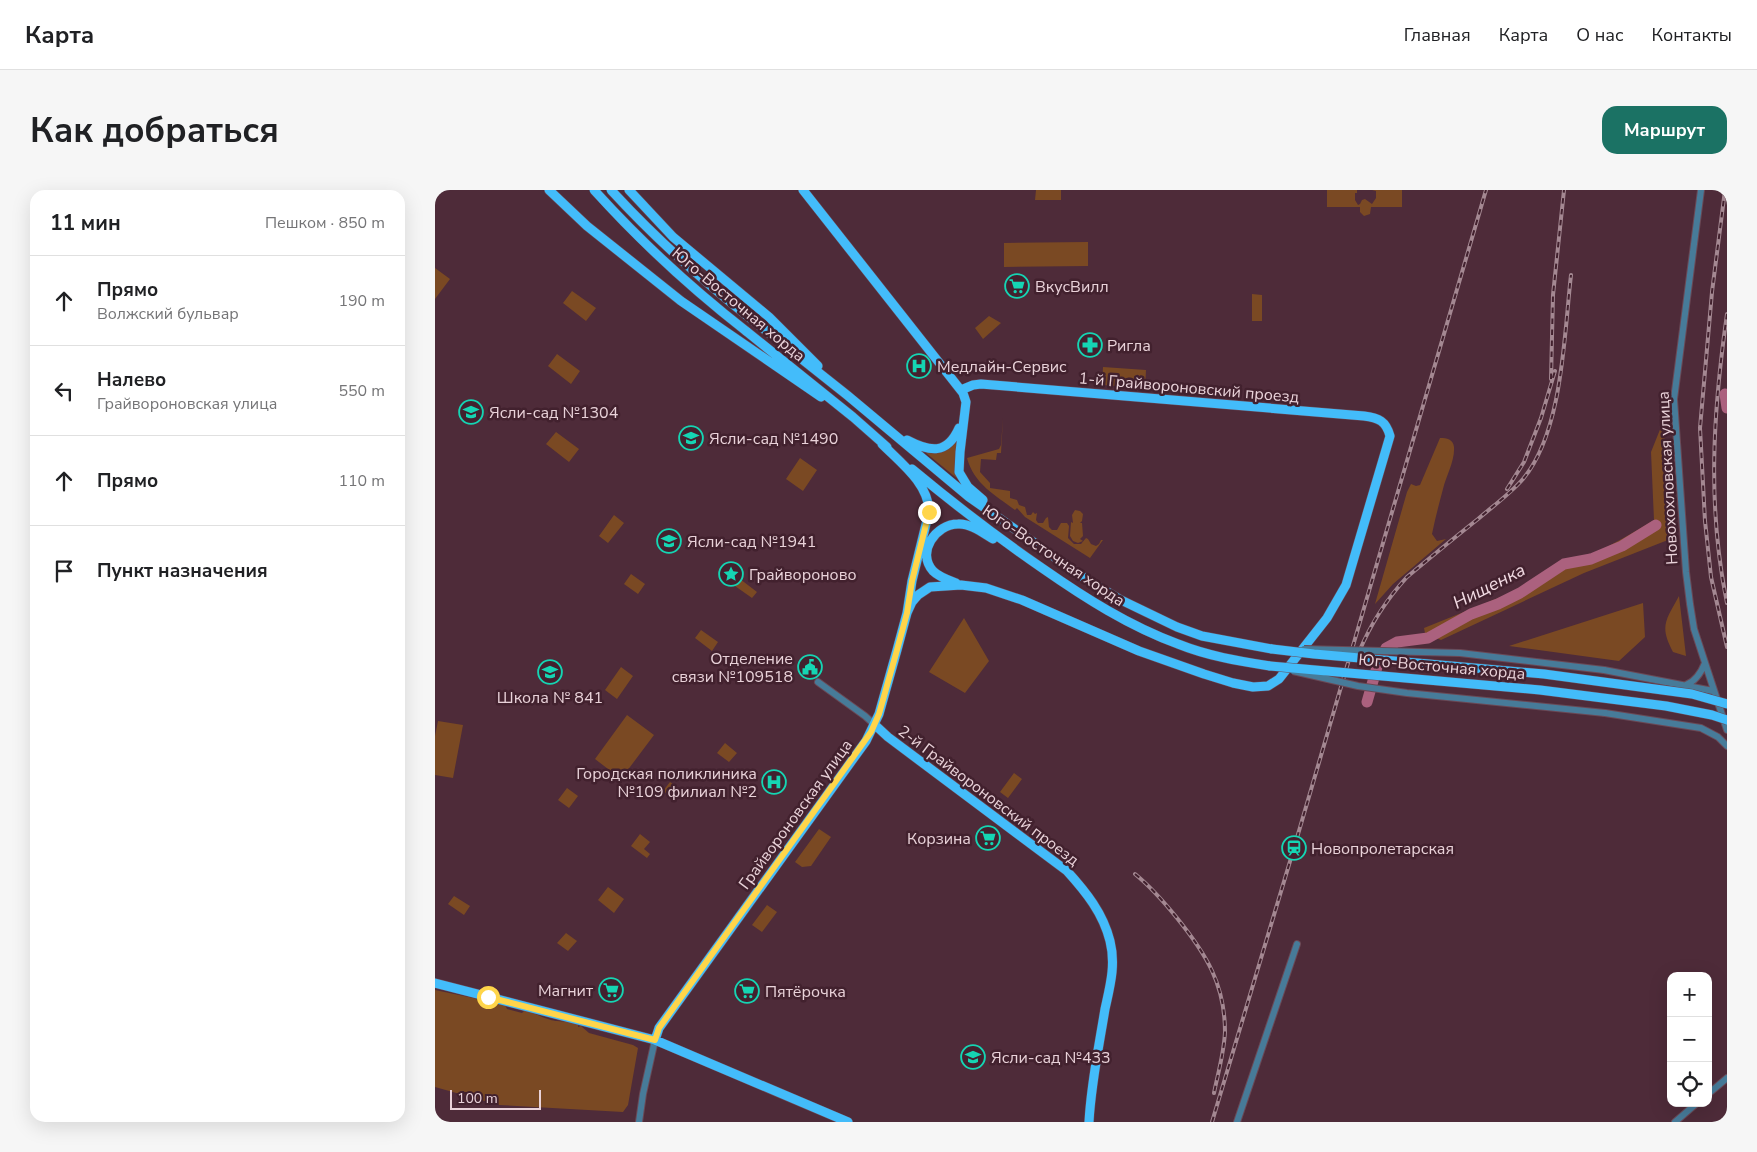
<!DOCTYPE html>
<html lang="ru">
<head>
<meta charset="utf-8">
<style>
	:root { --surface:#fff; --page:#f6f6f6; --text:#202124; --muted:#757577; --line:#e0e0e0; --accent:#1b7264 }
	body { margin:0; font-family:"Nunito Sans",sans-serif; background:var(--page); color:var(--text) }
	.controls { position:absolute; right:15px; bottom:15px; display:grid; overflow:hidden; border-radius:10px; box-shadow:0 5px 20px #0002 }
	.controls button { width:45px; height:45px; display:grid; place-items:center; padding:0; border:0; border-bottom:1px solid var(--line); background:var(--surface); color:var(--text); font:25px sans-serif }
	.scale { position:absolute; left:15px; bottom:12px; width:91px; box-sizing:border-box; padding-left:5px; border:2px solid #e9d2d9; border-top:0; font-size:14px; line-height:18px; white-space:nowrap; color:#e9d2d9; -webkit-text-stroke:4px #42212e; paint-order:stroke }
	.stop { position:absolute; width:15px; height:15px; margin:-11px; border:4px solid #ffd54a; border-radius:50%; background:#fff }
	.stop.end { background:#ffd54a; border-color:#fff; box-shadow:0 1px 5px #0008 }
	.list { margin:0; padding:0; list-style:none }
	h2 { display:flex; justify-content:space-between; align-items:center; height:65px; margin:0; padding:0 20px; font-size:21px }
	h2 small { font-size:16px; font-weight:400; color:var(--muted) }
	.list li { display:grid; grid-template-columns:32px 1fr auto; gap:15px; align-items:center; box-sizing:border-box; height:90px; padding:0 20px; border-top:1px solid var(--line) }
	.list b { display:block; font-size:19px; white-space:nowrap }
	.list p { margin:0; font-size:16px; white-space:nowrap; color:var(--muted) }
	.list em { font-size:16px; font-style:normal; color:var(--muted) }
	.icon { flex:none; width:28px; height:28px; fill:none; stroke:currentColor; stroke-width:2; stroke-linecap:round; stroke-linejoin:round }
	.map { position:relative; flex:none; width:1292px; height:932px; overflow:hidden; border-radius:15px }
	header { display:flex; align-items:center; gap:30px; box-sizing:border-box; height:70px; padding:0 25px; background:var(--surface); border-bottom:1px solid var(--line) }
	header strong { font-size:24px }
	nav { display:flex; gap:28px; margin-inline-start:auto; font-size:18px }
	.intro { display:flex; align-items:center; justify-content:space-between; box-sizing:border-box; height:120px; padding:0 30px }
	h1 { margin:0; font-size:35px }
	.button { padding:12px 22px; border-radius:15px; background:var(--accent); color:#fff; font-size:18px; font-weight:700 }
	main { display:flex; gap:30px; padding:0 30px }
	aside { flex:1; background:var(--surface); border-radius:15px; box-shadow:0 5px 20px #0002 }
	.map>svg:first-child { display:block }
</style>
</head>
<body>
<header>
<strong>Карта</strong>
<nav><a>Главная</a><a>Карта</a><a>О нас</a><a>Контакты</a></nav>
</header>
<div class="intro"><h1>Как добраться</h1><a class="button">Маршрут</a></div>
<main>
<aside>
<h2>11 мин<small>Пешком · 850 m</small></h2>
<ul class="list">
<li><svg class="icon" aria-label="ahead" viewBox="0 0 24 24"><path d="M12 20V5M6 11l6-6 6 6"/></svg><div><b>Прямо</b><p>Волжский бульвар</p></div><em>190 m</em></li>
<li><svg class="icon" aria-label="left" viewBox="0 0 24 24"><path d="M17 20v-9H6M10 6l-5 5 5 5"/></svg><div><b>Налево</b><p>Грайвороновская улица</p></div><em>550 m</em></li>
<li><svg class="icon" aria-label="ahead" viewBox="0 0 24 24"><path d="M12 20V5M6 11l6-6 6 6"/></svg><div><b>Прямо</b></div><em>110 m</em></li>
<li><svg class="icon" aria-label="arrive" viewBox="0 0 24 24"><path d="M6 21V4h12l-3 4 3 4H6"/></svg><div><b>Пункт назначения</b></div></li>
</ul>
</aside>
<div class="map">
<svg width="1292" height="932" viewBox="0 0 1292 932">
	<rect width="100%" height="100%" fill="#4e2b39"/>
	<!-- green -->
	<path fill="#7a4923" d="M601,0H626V10H600Z
		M892,0H922V3H920V10L923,15L925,14L927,10L930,9L937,14L941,8V1L937,0H967V17H936L935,24L929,26L925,22V17H892Z
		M653,52V76L569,77V53Z
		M0,78L15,89L0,109Z
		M137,101L161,118L151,131L128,113Z
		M817,104L827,105V131H817Z
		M554,126L566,133L548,149L540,138Z
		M122,164L145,181L136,194L113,176Z
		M668,177L711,180L710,198L667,195Z
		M568,228L566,263H562L561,270L546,269L545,282L555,293V298L575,301V308L582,310L584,315L590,317L592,325H596L598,322L600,324L602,323L601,330L603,333H608L611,328L613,327L614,337L617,340H622L626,333H632L634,336L633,348L639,354H646L651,348L653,349L656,354L661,356L664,354L666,350H668L655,368L590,327L582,318L580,320C560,305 539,294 532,268L564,259L566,255Z
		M1228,232L1238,348L1149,383L1006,450L990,443L989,438C1067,407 1147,375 1219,330L1216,262Z
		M121,242L144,259L134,272L111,254Z
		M524,248V290L491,263C505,262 516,260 524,248Z
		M1005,248C1012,248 1018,249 1019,257C1020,271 1011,286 1008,299C1004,314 1000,329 997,344L1002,351L1011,349L958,394L940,414L972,302L976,294L981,296L985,295Z
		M365,268L382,280L368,301L351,289Z
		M640,320L645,321L648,324L647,331L645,333H647L648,346L645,349L648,351L643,353L638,351L635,346L636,332L638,333L637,325Z
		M179,325L189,333L173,353L164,346Z
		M196,384L210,394L203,404L189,394Z
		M305,389L322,402L317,408L300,396Z
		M1244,406L1251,466L1238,462C1224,436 1231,430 1244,406Z
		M1208,413L1210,447L1184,471L1074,456Z
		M529,428L554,471L530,503L494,482Z
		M266,440L283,452L277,461L260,448Z
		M186,477L198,486L182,509L170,500Z
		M192,525L219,545L186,589L160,569Z
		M3,531L28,535L18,588L0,585V546Z
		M290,553L302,563L294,572L282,563Z
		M579,583L587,589L573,608L565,602Z
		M235,592L246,600L240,609L228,601Z
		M132,598L143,606L134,618L123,610Z
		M384,639L396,647L376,676L367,677L360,672Z
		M205,644L215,652L209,659L215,664L212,668L196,656Z
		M173,697L189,709L179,723L163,710Z
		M19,706L35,716L29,725L13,714Z
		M332,715L342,722L327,742L317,735Z
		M131,743L142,751L133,761L122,753Z
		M0,800L48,810H56L70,815L72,819L87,823L91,819C97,823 115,831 122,831C130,832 135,831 143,834V837L146,836L154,843L198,855L203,858L193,915L188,922L64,915L0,897Z"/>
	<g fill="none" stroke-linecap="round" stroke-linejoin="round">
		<!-- river -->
		<path stroke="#ab617e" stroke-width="11" d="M1290,204L1292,218
			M932,512L942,477L951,458L962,452L993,448L1036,424L1063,414L1085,403L1129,374L1156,369L1187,356L1221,335"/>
		<!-- minor casing -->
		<g stroke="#6a4956" stroke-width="8">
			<path id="minor" d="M1266,0L1239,209L1251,382L1255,414L1259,439L1292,540
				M1169,480L1278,501
				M383,492L430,526L440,535
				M1251,495C1261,491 1266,483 1270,473
				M1170,523L1266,538L1283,547L1292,556
				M1273,904L1292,888
				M204,932L208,904L220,850
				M802,932L862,754
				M1240,932L1262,913"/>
		</g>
		<!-- major casing -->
		<g stroke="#6a4956" stroke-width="10">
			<path id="major" d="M114,0L152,36L246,111L386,207
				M194,0L238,47L334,127L383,176
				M368,0L528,203L531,212L525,262L524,282L533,297L548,310
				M320,132L412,205L534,307L651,389L686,410L742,437L767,446L837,459
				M311,141L418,227L452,257
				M472,250C495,262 512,265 524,238
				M477,279C519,314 562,347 607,378C650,408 694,436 743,454C773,466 803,471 835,476
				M521,393C513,390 504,387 498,381C481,362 501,334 523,334C535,333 548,343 558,349
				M472,423L477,412L483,405L495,397L526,395L551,398L587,410L704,461L769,484L798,493L818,497L833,496L844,489L892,428L911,395L955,246C951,231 944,228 929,226L546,194L538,195L526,200
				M440,535L453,547L632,681C651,702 668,723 675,751C681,775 675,796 670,819C664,856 656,894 654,932
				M0,793L220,850L413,932
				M220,850L224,838L431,551L444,524L462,460L472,423L477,391L494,322C494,294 466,273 447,254"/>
		</g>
		<!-- minor -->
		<use href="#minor" stroke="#477b99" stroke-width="6"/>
		<!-- major -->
		<use href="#major" stroke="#43bcfa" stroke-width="9"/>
		<!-- rail casing -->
		<g stroke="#a48892" stroke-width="4">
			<path id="rail" d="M1290,0L1277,102L1265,238L1270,331L1276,387L1292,457
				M1292,124C1278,222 1272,316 1292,413
				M1116,189L1118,105L1129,0
				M1072,299L1089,272L1106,228L1120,181
				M924,462C936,433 951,410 972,387C996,367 1019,348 1043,329C1058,316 1075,304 1088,289C1128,241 1129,145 1136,85
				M700,684C716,697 729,712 742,728C771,764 790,794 790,842C789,863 783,883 779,903
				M777,932L859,658L1051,0"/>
		</g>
		<!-- rail -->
		<use href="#rail" stroke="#42212e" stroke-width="2" stroke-dasharray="5.5" stroke-linecap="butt"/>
		<!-- minor-bridge casing -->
		<g stroke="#6a4956" stroke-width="8" stroke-linecap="butt">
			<path id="minor-bridge" d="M869,459L1025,463L1169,480
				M858,481L923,496L972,503L1170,523"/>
		</g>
		<!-- major-bridge casing -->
		<g stroke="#6a4956" stroke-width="10" stroke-linecap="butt">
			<path id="major-bridge" d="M159,0C206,52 256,98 311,141
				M176,0C220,48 268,91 320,132
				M837,459L879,464L1109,484L1257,504L1292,514
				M835,476L1105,500L1231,516L1277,525L1292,530"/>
		</g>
		<!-- minor-bridge -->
		<use href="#minor-bridge" stroke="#477b99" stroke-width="6"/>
		<!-- major-bridge -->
		<use href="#major-bridge" stroke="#43bcfa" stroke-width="9"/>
	</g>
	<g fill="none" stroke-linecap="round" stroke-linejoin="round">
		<!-- route -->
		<path stroke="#ffd54a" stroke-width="6" d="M53,807L220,850L224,838L436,542L444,524L462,460L472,423L477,391L494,322"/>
	</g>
	<!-- icons -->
	<defs>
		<g id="supermarket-ring" transform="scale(1.25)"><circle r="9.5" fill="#42212e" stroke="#15d5b3" stroke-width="1.5"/><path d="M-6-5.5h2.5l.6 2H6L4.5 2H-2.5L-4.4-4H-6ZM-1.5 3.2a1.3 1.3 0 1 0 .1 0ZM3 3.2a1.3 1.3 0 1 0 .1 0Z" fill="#15d5b3"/></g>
		<g id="pharmacy-ring" transform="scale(1.25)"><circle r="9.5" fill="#42212e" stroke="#15d5b3" stroke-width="1.5"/><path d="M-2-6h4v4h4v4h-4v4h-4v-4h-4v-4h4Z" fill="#15d5b3"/></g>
		<g id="hospital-ring" transform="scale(1.25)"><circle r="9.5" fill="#42212e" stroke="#15d5b3" stroke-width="1.5"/><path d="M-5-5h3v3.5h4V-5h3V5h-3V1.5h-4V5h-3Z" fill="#15d5b3"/></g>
		<g id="school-ring" transform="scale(1.25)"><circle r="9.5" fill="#42212e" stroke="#15d5b3" stroke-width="1.5"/><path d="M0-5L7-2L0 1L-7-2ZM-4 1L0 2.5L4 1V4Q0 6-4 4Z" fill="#15d5b3"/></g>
		<g id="sight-ring" transform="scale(1.25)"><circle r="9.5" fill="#42212e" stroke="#15d5b3" stroke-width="1.5"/><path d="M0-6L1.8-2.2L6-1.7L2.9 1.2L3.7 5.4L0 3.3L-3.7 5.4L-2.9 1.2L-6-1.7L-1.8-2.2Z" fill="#15d5b3"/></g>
		<g id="civic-ring" transform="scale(1.25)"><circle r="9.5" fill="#42212e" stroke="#15d5b3" stroke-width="1.5"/><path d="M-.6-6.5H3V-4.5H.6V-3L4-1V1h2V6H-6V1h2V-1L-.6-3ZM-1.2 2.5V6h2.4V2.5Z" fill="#15d5b3"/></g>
		<g id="station-ring" transform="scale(1.25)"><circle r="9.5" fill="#42212e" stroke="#15d5b3" stroke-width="1.5"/><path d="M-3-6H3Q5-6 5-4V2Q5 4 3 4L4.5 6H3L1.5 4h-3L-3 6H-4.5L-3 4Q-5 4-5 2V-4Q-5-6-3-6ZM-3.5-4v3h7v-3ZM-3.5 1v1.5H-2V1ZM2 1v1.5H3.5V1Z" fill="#15d5b3"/></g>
	</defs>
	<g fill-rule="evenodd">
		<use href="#supermarket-ring" x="582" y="96"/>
		<use href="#pharmacy-ring" x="655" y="155"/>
		<use href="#hospital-ring" x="484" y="176"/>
		<use href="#school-ring" x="36" y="222"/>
		<use href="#school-ring" x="256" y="248"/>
		<use href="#school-ring" x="234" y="351"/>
		<use href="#sight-ring" x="296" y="384"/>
		<use href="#civic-ring" x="375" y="477"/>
		<use href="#school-ring" x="115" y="482"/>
		<use href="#hospital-ring" x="339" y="592"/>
		<use href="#supermarket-ring" x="553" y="648"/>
		<use href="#station-ring" x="859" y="658"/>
		<use href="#supermarket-ring" x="176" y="800"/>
		<use href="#supermarket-ring" x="312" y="801"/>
		<use href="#school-ring" x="538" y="867"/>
	</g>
	<g text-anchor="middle" stroke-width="5" stroke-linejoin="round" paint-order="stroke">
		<!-- poi labels -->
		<g font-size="16" fill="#e9d2d9" stroke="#42212e" text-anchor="start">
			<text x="600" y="102">ВкусВилл</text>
			<text x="672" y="161">Ригла</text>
			<text x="502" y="182">Медлайн-Сервис</text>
			<text x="54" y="228">Ясли-сад №1304</text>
			<text x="274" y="254">Ясли-сад №1490</text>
			<text x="252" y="357">Ясли-сад №1941</text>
			<text x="314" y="390">Грайвороново</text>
			<text x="358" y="474" text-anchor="end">Отделение<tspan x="358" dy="18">связи №109518</tspan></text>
			<text x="115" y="513" text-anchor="middle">Школа № 841</text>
			<text x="322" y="589" text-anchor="end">Городская поликлиника<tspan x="322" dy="18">№109 филиал №2</tspan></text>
			<text x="536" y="654" text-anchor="end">Корзина</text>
			<text x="876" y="664">Новопролетарская</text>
			<text x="158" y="806" text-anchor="end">Магнит</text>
			<text x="330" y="807">Пятёрочка</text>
			<text x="556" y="873">Ясли-сад №433</text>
		</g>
		<!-- street labels -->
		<g font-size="16" fill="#e9d2d9" stroke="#42212e">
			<text transform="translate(304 114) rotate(40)" y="6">Юго-Восточная хорда</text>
			<text transform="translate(754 197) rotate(5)" y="6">1-й Грайвороновский проезд</text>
			<text transform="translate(1232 288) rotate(-93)" y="6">Новохохловская улица</text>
			<text transform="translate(619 365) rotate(34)" y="6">Юго-Восточная хорда</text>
			<text transform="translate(1007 476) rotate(5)" y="6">Юго-Восточная хорда</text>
			<text transform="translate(554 605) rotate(37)" y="6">2-й Грайвороновский проезд</text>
			<text transform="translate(360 624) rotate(-54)" y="6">Грайвороновская улица</text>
		</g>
		<!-- water labels -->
		<g font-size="18" font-style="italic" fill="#f2dbe3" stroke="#42212e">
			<text transform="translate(1054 396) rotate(-27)" y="6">Нищенка</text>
		</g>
	</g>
</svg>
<div class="controls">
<button>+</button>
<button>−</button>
<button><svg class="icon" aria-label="locate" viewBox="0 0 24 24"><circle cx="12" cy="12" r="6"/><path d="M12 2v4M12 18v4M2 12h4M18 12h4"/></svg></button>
</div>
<div class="scale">100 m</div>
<div class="stop" style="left:53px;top:807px"></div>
<div class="stop end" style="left:494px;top:322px"></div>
</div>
</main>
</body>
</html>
